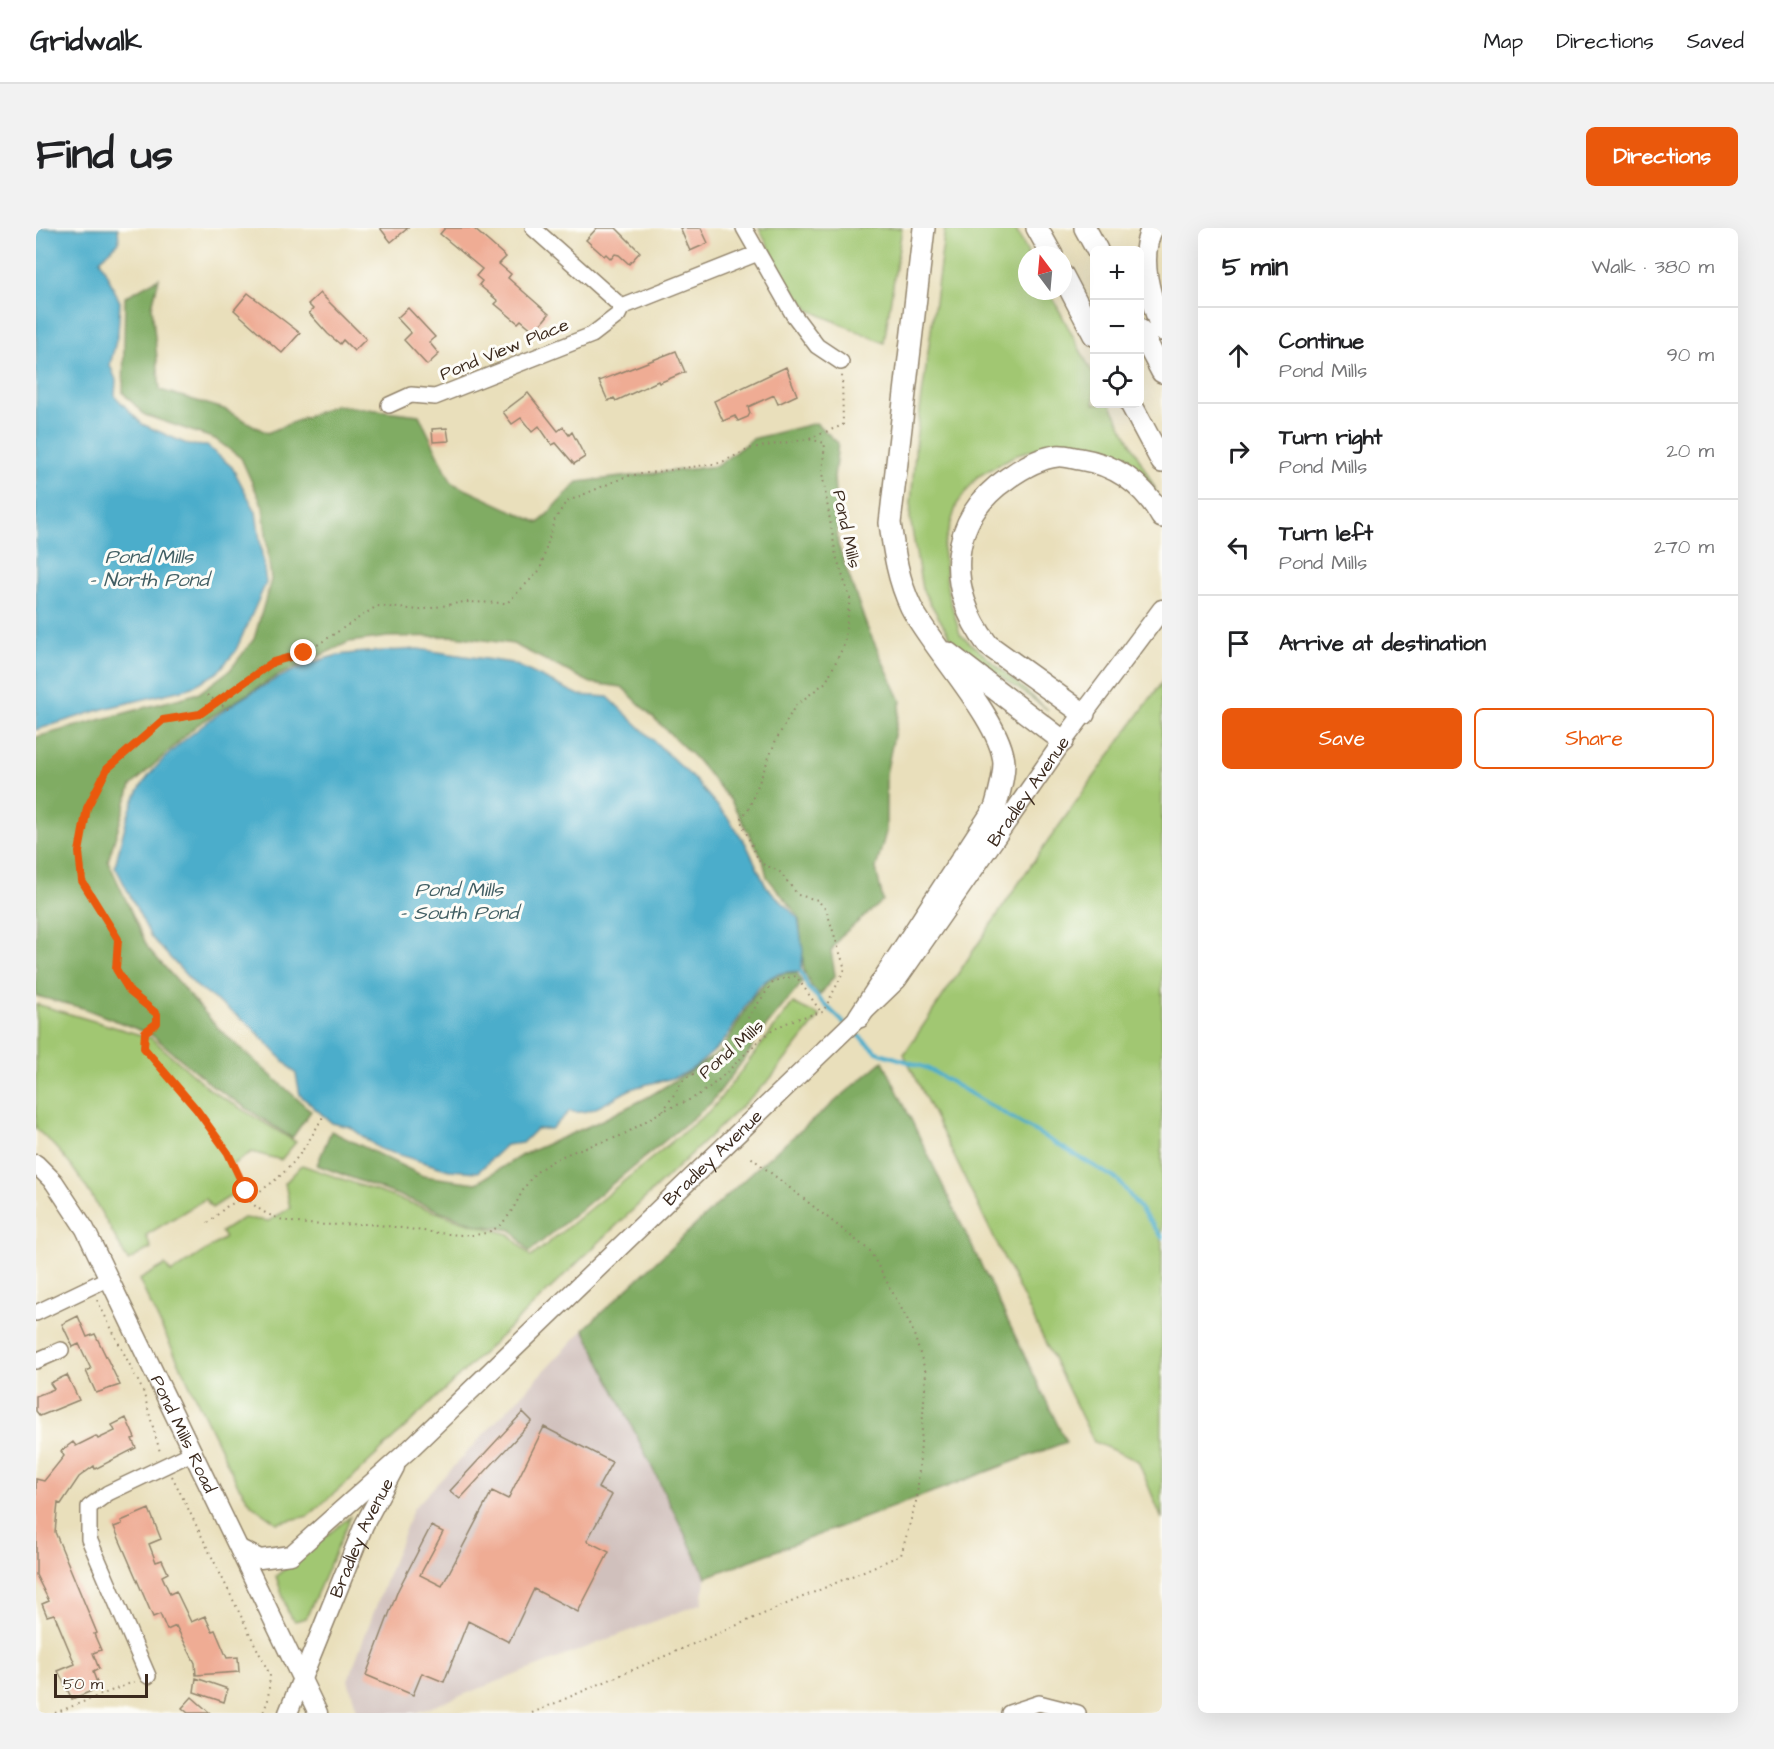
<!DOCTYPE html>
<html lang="en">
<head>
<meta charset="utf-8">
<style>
	:root { --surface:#fff; --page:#f2f2f2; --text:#202124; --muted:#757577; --line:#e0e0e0; --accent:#ea580c }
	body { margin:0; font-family:"Architects Daughter",sans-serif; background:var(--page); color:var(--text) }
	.controls { position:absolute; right:18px; top:18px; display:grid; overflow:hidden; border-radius:9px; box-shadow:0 6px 24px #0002 }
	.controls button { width:54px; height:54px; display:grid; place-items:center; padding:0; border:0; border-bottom:2px solid var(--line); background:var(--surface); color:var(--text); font:30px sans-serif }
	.compass { position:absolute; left:982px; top:18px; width:54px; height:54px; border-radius:50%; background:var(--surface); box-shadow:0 6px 24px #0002; rotate:344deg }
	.scale { position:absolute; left:18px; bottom:15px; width:94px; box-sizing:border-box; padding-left:6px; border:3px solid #3b2a1e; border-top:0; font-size:16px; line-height:21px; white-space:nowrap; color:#3b2a1e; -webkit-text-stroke:4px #fdfcf7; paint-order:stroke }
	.stop { position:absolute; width:18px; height:18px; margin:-14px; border:4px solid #ea580c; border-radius:50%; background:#fff }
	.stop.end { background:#ea580c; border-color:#fff; box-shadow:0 2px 6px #0008 }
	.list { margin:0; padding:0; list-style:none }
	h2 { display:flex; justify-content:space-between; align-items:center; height:78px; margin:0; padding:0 24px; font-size:26px }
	h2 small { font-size:20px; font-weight:400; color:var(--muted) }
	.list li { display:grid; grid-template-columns:39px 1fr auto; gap:18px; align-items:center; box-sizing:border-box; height:96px; padding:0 24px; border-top:2px solid var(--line) }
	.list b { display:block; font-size:22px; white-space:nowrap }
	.list p { margin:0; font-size:20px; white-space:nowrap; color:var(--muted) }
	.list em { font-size:20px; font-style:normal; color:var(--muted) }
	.actions { display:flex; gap:12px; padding:18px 24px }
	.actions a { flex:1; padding:14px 0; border:2px solid var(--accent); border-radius:9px; text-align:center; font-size:21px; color:var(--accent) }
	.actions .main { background:var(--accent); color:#fff }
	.icon { flex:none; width:33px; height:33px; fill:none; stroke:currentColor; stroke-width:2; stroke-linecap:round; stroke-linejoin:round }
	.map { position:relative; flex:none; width:1126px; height:1485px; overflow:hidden; border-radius:9px }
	header { display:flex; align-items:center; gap:36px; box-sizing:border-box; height:84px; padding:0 30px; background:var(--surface); border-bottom:2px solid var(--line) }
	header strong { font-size:28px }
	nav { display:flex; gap:33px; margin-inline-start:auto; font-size:21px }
	.intro { display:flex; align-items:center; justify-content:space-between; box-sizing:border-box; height:144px; padding:0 36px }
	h1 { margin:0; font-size:42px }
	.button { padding:15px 27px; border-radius:9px; background:var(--accent); color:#fff; font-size:21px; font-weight:700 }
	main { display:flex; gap:36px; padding:0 36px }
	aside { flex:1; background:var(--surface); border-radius:9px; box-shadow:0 6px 24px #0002 }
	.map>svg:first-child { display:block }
</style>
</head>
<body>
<header>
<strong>Gridwalk</strong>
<nav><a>Map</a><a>Directions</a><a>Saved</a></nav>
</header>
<div class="intro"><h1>Find us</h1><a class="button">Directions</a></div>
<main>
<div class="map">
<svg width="1126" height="1485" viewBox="0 0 1126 1485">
	<rect width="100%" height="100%" fill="#fdfcf7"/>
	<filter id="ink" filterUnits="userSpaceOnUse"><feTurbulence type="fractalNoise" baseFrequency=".0167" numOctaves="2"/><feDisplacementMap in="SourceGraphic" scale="12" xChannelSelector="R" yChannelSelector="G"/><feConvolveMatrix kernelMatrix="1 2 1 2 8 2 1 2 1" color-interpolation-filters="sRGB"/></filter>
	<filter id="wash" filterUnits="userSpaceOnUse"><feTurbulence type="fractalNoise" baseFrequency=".008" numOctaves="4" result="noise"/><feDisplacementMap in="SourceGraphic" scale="24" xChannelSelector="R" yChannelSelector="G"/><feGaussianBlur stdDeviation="1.35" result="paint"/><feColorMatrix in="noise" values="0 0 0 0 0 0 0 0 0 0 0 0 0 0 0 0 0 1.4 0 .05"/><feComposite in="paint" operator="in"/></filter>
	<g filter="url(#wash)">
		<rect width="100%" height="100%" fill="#e9dfbb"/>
		<!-- industrial -->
		<path fill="#d0c0bc" d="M548,1101L670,1349L666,1375L380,1485H322L312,1452L377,1281Z"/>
		<!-- green -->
		<path fill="#a1c772" stroke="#6e7848" stroke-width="1.5" d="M723,0H866L848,115L773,82L748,50Z
			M909,0H979L993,27H991V63H1013L1058,148V176H1074L1120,262L1091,229L1025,215L981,226L941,249L921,276L907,320L912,365L924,406L1012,482L917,414L886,361L874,289L880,212Z
			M1126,454V1291L1102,1233L1058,1214L868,826L995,637Z
			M757,775L784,788L734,851L316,1250L272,1288L241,1295L216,1277L202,1257L103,1052L129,1037L135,1045L189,1010L185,1004L207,990L233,993L254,980L249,955L266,937L423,992L473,1006L495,1029L677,880Z
			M0,776L115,810L176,863L260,914L245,932L216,924L194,938L207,960L176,980L169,971L110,1007L115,1020L92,1033C66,986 42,935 0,901Z
			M315,1288L270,1390L259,1393L253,1387L240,1348Z"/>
		<!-- forest -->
		<path fill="#80ac64" stroke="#5e6b41" stroke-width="1.5" d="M123,50L116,78L124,162L188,181L231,205L299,177L383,187L416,255L503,295L542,254L681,238L716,211L780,195L802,215L798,249L802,317L831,399L865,473L850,546V604L840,640L847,673L805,708L795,723L799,747L784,767L775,758L768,743L763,689L731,649L727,632L695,573L659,530L586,459L555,455L477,416L418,408L352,409L313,414L239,449L161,497L95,558L72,633L112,720L184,802L275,883L256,910L178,859L116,807L47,780L0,768V509L163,465L194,442L218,411L235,352L227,279L205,230L179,211L109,187L87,165L89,69Z
			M750,745H761L766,755L718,813L715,822L675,875L493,1024L476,1002L442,997L281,937L295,903L387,948L441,955L486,927L560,895L612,869L685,824L718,768L733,751Z
			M847,833L1030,1214L670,1349L548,1101L725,936Z"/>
		<!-- water -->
		<path fill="#4badcb" stroke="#436c74" stroke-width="1.5" d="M0,0H82L83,14L64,32L84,74L82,105L74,137L80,152L79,168L106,196L153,217L171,218L196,239L220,284L230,355L199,424L181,445L154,460L67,481L0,502Z
			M382,421L476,435L543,467L572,469L658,551L692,590L710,616L730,658L762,690L767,723L765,744C717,738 711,786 686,815C676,826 656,843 642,848C625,855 605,855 589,864C575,872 551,889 534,883L515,901H500L486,915L470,917L442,944L413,942L344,921L314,899L296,895L264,867L260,846L214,797L160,758L115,709L79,638C85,615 90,586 102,564C130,512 246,437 304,427C329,423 356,423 382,421Z"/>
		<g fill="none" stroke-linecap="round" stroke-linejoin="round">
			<!-- stream -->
			<path stroke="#4badcb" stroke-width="4" d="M765,744L772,760L808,795
				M816,802L841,824L891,840L1082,952L1126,1009"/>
		</g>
		<g id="blocks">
			<!-- building -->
			<path fill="#efac94" d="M344,0H372L355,14Z
				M409,0H437L470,29L463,36L475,46L472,50L513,86L504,97L497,102L485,92L482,95L459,76L462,73L443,57L446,53L440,48L446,41L404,6Z
				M561,0H580L604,24L593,36L583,27L579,26L575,31L570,26L568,28L550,12Z
				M644,0H665L672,15L654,23Z
				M212,65L264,105L246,125L198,82Z
				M284,65L330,111L318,123L307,112L304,116L292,106L273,85L277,81L272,76Z
				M372,80L399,109L393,114L403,126L391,137L368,112L375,105L361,90Z
				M640,123L649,144L623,155L622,153L580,173L578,170L572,173L563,153Z
				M750,139L761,167L742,176L738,167L712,179L714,185L712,189L702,193L699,188L687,193L678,173Z
				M492,165L522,203L527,199L533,207L536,204L549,229L538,236L520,215L516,217L503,198L496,204L485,190L476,196L467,184Z
				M411,200L413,213L397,214L396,201Z
				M42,1088L51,1109L59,1106L84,1157L60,1165L50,1143L55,1141L43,1116L37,1119L26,1096Z
				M31,1147L43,1172L4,1188L0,1183V1168L18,1161L14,1155Z
				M487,1184L496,1193L424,1271L414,1263Z
				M90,1190L99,1210L96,1211L100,1220L59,1241L58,1238L43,1249L25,1276L22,1275L19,1304L61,1405L58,1406L65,1422L57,1425L63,1441L57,1444L63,1460L36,1471L22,1443L39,1436L18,1386L11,1388L6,1376L13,1373L0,1347V1251L8,1253L28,1228L25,1223L37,1214L40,1218L60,1208L62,1211L79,1203L76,1197Z
				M508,1199L576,1234L562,1260L576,1267L551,1313L573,1324L542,1384L498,1361L473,1414L432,1393L408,1454L386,1445L377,1467L330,1447L362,1362L395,1298L407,1304L384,1347L406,1358L456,1263L472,1271Z
				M113,1281L125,1311L113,1316L120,1334L126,1332L132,1345L126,1348L134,1366L140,1363L155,1394L169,1388L176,1403L179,1402L191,1430L202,1429L203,1444L160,1447L159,1435L140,1398L131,1402L124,1386L117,1389L78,1299L86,1296L85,1293Z
				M160,1450L192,1461L188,1474L158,1464Z
				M156,1469L174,1485H152L146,1480Z"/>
		</g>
	</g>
	<g filter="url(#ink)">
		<use href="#blocks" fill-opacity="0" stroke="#92846c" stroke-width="1.5"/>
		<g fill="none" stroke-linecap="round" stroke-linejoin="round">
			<!-- minor casing -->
			<g stroke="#92846c" stroke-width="18">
				<path id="minor" d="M497,0L586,79L722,25
					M708,0L757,86L781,118L805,134
					M353,177L375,167L399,169L556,107L582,87L586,79
					M0,1085L73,1050
					M0,1133L25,1122
					M112,1448L53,1311V1279L72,1265L158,1224
					M973,1485L1003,1475L1042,1485"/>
			</g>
			<!-- major casing -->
			<g stroke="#92846c" stroke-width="21">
				<g id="major">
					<path id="s1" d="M0,936L18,954L49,1001L282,1485"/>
					<path id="s2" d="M204,1321L224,1331L255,1327L375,1220L861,752L1027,513L1126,381"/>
					<path id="s3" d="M252,1485L328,1297L359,1239"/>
				</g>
			</g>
			<!-- highway casing -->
			<g stroke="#92846c" stroke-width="24">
				<path id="highway" d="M1001,0L1016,27
					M1049,0L1061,22
					M1116,0C1101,33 1115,71 1126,102
					M1027,48L1058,107
					M1104,102L1126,144
					M1095,176L1126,234
					M912,425L1027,513
					M1048,486L952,417C909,361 911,291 972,250C986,240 1004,230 1021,228C1028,227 1037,230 1044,231C1081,237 1108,257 1126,289
					M823,789L959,580C963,566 968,551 968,535C966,493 895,419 875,379C862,352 858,324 854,295L888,0"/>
			</g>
			<!-- path -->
			<path stroke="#92846c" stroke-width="2" stroke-dasharray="1.5 4.5" stroke-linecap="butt" d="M171,467L195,483
				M627,883L649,850L692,831L713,788L738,753L760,748L785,784
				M210,963L192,925L161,882L108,820L109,804L121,795V786L94,764L80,741L82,711L46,653L43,623L51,581L71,541L127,492L157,488L172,482L237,434L269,425L341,378L384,382L428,374L471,375L504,342L518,293L530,274L591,248L684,235L716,220L772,211L807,197L806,146
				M207,970L210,963L218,967C256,943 266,925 288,887
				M214,973C240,1001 288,997 322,996C354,995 424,1013 449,1005C479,996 480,963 501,944C524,924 557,918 584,908C599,901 613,890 627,883C637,878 648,875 657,870C686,854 704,828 729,808C744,795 768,788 787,784L809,741L791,684L782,672L762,667L743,643L724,635L704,591L712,582L740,512L759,478L790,454L808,417L814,370L800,328L786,245L789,215L772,211
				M172,995L190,979L207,970L214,973L217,968
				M61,1072L107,1163L124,1224
				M136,1248L234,1447L232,1472L227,1485
				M19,1485L100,1453
				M496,1485L865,1327L881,1270L890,1145L876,1100L834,1023L712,927"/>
			<!-- minor -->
			<use href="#minor" stroke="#fff" stroke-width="15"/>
			<!-- major -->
			<use href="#major" stroke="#fff" stroke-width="18"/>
			<!-- highway -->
			<use href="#highway" stroke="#fff" stroke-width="21"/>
		</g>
	</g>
	<g fill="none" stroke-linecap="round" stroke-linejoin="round" filter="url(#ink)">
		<!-- route -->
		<path stroke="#ea580c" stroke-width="8" d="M210,963L192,925L161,882L108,820L109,804L121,795V786L94,764L80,741L82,711L46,653L43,624L51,580L71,541L127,492L164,486L237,434L268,425"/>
	</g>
	<g text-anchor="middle" stroke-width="6" stroke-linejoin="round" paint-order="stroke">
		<!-- street labels -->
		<g font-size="18" fill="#3b2a1e" stroke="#fdfcf7">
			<text transform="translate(468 121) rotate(-22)" y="6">Pond View Place</text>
			<text transform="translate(811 301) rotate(78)" y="6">Pond Mills</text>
			<text dy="6" stroke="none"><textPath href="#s2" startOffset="1119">Bradley Avenue</textPath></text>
			<text transform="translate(695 821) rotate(-41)" y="6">Pond Mills</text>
			<text dy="6" stroke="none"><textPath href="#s2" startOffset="633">Bradley Avenue</textPath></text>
			<text dy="6" stroke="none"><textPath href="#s1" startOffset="309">Pond Mills Road</textPath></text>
			<text dy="6" stroke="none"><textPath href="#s3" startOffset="190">Bradley Avenue</textPath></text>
		</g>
		<!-- water labels -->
		<g font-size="20" font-style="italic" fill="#415e63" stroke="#fdfcf7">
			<text x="113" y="335">Pond Mills<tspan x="113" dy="23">- North Pond</tspan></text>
			<text x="423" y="668">Pond Mills<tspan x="423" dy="23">- South Pond</tspan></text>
		</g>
	</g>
</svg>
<div class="controls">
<button>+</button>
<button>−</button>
<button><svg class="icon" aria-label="locate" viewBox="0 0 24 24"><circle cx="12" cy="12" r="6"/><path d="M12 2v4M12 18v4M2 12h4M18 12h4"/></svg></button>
</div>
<svg class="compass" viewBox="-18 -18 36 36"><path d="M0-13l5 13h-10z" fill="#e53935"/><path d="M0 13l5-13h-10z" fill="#757577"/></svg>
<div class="scale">50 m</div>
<div class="stop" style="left:210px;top:963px"></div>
<div class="stop end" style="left:268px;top:425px"></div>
</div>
<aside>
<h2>5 min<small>Walk · 380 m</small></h2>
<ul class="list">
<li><svg class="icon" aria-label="ahead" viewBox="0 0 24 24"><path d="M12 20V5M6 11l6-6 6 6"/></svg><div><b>Continue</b><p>Pond Mills</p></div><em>90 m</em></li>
<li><svg class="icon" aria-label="right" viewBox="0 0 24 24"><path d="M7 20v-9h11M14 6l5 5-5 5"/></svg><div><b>Turn right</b><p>Pond Mills</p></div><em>20 m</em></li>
<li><svg class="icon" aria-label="left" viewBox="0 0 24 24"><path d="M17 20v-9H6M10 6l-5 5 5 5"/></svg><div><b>Turn left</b><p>Pond Mills</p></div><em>270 m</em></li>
<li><svg class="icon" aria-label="arrive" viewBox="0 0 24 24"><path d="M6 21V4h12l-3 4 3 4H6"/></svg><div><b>Arrive at destination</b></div></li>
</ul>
<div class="actions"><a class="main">Save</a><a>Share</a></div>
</aside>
</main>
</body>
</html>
